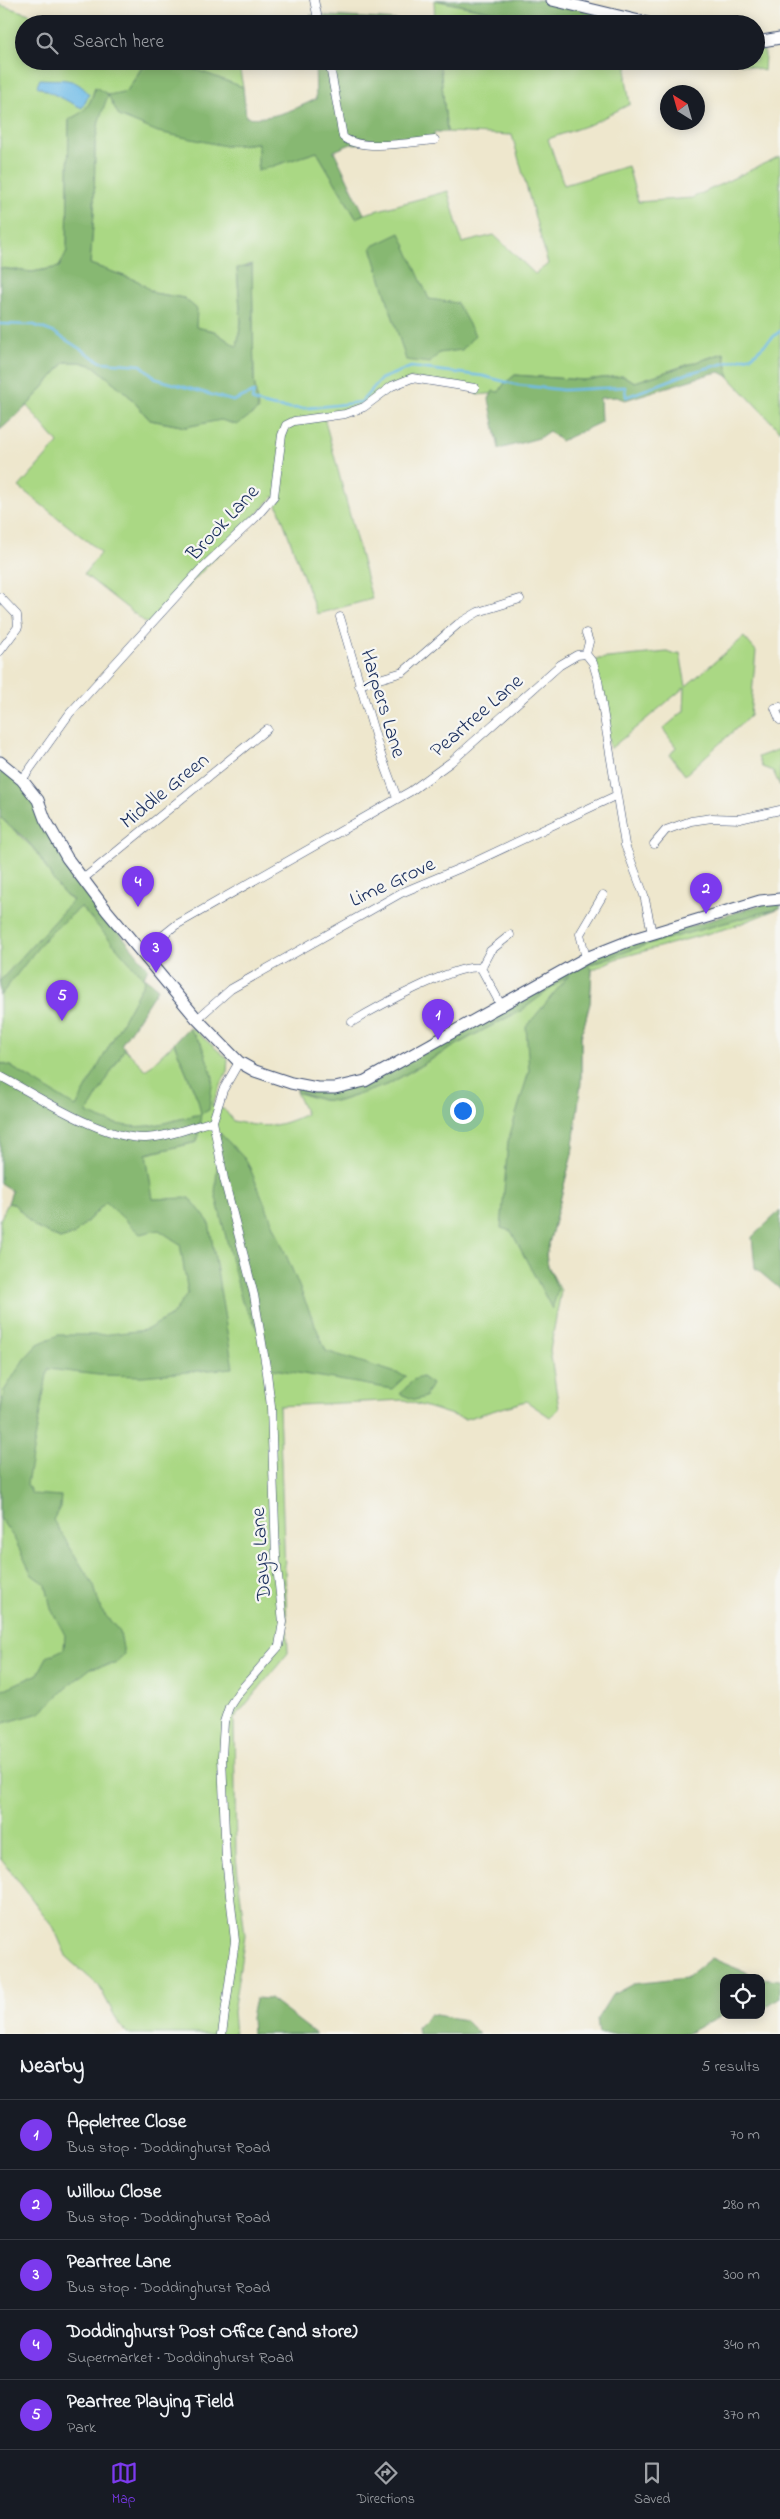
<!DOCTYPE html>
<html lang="en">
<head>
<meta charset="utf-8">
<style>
	:root { --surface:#171b24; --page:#20242c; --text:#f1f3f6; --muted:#9ea1a6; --line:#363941; --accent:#7c3aed }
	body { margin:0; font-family:"Indie Flower",sans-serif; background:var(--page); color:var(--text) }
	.controls { position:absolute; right:15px; bottom:15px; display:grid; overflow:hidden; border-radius:10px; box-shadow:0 2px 12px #0003 }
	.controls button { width:45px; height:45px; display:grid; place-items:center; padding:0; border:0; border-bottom:1px solid var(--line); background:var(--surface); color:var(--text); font:25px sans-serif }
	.compass { position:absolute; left:660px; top:85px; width:45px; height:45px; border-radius:50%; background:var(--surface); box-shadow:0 2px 12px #0003; rotate:323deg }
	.you { position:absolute; left:462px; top:1110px; width:18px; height:18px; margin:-12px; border:4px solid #fff; border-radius:50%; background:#1a73e8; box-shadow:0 0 0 8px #1a73e833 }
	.badge { display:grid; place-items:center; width:32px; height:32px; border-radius:50%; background:var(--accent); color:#fff; font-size:16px; font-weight:700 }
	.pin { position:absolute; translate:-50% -41px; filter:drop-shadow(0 1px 2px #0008) }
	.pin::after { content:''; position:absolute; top:26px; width:18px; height:15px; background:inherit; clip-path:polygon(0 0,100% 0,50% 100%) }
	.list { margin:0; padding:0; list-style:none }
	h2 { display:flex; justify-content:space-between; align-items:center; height:65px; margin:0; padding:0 20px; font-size:21px }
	h2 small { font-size:16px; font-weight:400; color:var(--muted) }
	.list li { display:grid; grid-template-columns:32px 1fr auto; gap:15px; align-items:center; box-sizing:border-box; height:70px; padding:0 20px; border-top:1px solid var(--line) }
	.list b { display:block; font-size:19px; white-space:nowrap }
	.list p { margin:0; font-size:16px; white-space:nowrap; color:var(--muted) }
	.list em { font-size:16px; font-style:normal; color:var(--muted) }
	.icon { flex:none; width:28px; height:28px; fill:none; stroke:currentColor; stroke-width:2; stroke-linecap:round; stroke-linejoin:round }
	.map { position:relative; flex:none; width:780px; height:2034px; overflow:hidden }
	.search { position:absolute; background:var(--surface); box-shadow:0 2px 12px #0003; left:15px; right:15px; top:15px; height:55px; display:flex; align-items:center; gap:12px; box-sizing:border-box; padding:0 18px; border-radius:28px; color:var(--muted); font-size:19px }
	.sheet { height:415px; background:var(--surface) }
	nav { display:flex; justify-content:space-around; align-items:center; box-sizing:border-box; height:70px; border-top:1px solid var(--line); background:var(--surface); font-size:14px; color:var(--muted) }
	nav a { display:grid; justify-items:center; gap:2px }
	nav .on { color:var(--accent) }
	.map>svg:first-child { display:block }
</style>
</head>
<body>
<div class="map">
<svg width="780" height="2034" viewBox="0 0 780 2034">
	<rect width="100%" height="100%" fill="#f6f6f2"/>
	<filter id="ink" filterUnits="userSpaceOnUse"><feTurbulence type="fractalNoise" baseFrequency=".02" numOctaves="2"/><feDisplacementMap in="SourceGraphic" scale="10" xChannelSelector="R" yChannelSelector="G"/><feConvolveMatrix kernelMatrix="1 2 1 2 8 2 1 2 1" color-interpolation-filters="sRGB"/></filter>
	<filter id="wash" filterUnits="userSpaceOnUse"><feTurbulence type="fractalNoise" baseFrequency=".0096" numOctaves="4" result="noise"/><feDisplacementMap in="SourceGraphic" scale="20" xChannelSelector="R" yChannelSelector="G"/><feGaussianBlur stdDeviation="1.12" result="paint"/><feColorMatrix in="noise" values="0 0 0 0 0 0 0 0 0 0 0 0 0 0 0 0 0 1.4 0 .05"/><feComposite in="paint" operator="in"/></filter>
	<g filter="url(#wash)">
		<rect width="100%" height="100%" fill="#eee7cd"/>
		<!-- green -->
		<path fill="#aad884" stroke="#628471" d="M434,0L550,24H435Z
			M0,5L63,24H24V61H146L127,91L225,146L259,143L258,170L317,152L356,218L364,214L448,191L462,243L494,235L535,274L548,264L512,135L447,132L440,66L436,61H628L626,78L630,104L591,124L548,139L564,185L628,166L638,202L692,198L780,156V431L729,377L723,353L635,382L623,376L583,380L515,375L504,384L499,393L477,395L475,388L412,378L364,407L324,417L372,599L317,614L274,496L150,626L84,574L101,552L19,487L58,443L27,406L65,362H80L94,366L128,395L150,420L186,427L258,410L254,380L252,264L237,269L241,322L237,347L214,331L196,328L184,298L154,293L138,281L90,264L94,213L95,144L99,121L95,87C90,104 87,112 69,119L67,251L59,267L32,272L0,268Z
			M756,42H759L765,54L764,71L733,61H756Z
			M164,61H238L243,87Z
			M744,637L756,651L750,716L685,775L670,755L676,747L663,729L684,711L685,687L610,749L593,663L598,659L667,652L672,654L680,653L686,686Z
			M780,749V786L773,771L762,767L758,757Z
			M0,817L34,849L66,896L81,906L144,977L145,980L121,1045L146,1070L174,1043L198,1100L201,1043L188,1028L193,1029L228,1059L227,1071L212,1105L225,1110L233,1121C265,1128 277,1128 306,1114L296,1092L322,1100L339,1101L387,1085L472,1036L522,1010L571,973L588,965L651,943L780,908L732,927L615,959L592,970L590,1003L581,1037V1076L572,1154L546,1255L548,1266L561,1291L550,1350L559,1409L550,1417L526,1401L465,1419L404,1400L279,1406L288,1653L234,1719L236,1857L245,1935L233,2012L235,2034H128L120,2026L99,1986L67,1958L54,1928L0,1857V1220L8,1203L14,1204L35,1227L60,1239L75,1234L106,1202L139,1156L197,1142L195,1115C175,1121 151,1130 130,1128C89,1123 44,1088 10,1066L0,1063Z"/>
		<!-- forest -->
		<path fill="#87b872" stroke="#517468" d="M437,0H552L635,24H550Z
			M310,15L415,21V24H311Z
			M146,61C180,61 212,76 243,87L246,117C271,120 293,110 316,99L315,61L436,63L440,65L447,132H434L435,140L351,144L334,151L364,214L356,218L317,152L258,171V143L225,146L158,132L119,116L108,95L99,121L95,144L94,213L90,264L138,281L154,293L184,298L197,309L196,327L214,331L237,347L241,322L237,268L250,266L252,263L254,379L258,410L237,425L221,420L186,427L150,420L128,395L94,366L80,362H65L27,406L0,430V268L32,272L59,267L67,251L69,119C86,112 91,104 95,87L109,95L127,91Z
			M400,233L429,299L457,303L475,335L462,350L439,353L430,363L406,360L371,247Z
			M724,353L729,377L720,372L710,374L625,400L616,397L600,398L601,422L561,441L549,431L539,438L499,449L489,399L493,391L499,392L504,384L515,375L583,380L623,376L635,382Z
			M0,762L22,780L72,873L148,968L144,977L158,988L121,1045L125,1048L87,1113C137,1136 151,1125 201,1114L198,1100L174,1043L188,1028L201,1043L213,1077L209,1110L201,1114L197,1142L146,1154L153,1199L190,1198L209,1222L233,1368L142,1376L98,1375L48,1369L27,1484L32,1494L61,1496L60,1507L53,1520L94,1586L101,1610L120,1632L124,1654L115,1664L91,1668L66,1688L40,1713L0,1724V1691L38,1674L47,1657L64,1649L65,1635L51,1609L46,1585L32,1575L14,1538L0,1518V1417L4,1391L24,1359L38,1344L58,1335H101L146,1330L172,1315L188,1293L180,1244L159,1230L140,1234L106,1202L75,1234L60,1239L35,1227L14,1204L8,1203L12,1191L0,1183V1063L10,1066L76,1107L145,980L81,907L47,936L0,996V981L73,900C55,891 47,866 35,850C26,838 12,828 0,817Z
			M780,899V908L651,943L588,965L592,970L590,1003L581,1037V1083L572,1154L546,1255L548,1266L558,1290L552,1309L511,1231L501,1228L508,1141L529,1071L526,1027L569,975L522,1010L472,1036L387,1085L339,1101L322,1100L296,1092L299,1084L351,1086L586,958Z
			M220,1133L247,1161L326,1351L406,1376L392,1389L268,1368L263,1337L242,1302L215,1193Z
			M780,1211V1289L755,1268L752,1237Z
			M422,1377L432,1384L425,1397L415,1400L400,1394L413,1380Z
			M711,1958L760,1978H724V2014L686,2034H599L597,2019L612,1995L633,1984L686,1978Z
			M761,1978L780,1980V1997L764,2008L761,2007Z
			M255,1998L270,1999L316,2034H252L251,2018Z
			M430,2014L465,2020L479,2034H418L417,2027Z"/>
		<!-- water -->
		<path fill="#6ebbe7" stroke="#4475a2" d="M40,79C62,81 73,75 89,94L82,108L37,86Z"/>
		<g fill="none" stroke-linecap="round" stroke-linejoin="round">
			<!-- stream -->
			<path stroke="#6ebbe7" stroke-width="2.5" d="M0,324L34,325L55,333L101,362L141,365L157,379L233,401L254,392L252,400C285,415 326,406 361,402L381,379L411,367L483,376L518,385L563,390L625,387L626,397L689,373L752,356L780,331"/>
		</g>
	</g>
	<g filter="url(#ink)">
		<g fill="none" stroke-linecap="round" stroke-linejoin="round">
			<!-- street casing -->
			<g stroke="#3b4b6f" stroke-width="9">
				<path id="street" d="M314,0L319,24
					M329,61L343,137C361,152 412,142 435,140
					M0,597L17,615L18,627L0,651
					M340,617L380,752L397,798
					M586,654L589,642L586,633
					M359,685L403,672L458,624L478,612L520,599
					M780,707L775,708L780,720
					M22,780L70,713L200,570L257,516L274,496L282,435L286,425L294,421L345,414L364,407L392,386L412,378L475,388
					M654,844L666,830L691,821L712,818L740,819L780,810
					M83,879L267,729
					M141,953L176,925L411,791L451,762L560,665L577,655L586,654L593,663L598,680L625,845L644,895L652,933
					M586,958L580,934L603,895
					M481,968L490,951L510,935
					M197,1019L231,989L401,893L470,864L615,796
					M352,1022C375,1008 458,962 481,968L502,1007
					M0,1076C38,1096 103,1140 146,1138C168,1137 192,1127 213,1121
					M222,2034L235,1941L226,1859L222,1757L224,1722L229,1707L238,1693L279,1646L283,1622L276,1557L271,1407L267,1373L254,1295L224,1179L213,1121L223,1090L239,1062"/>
			</g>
			<!-- secondary casing -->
			<g stroke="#3b4b6f" stroke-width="13">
				<path id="secondary" d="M552,0L652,24
					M756,42L780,38
					M0,762L22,780L38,800L45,819L67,858L107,911L197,1019L239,1062L255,1071L291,1083L317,1088H335L365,1081L586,958L634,939L760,901L780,899"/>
			</g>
			<!-- street -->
			<use href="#street" stroke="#fff" stroke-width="8"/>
			<!-- secondary -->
			<use href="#secondary" stroke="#fff" stroke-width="11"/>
		</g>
	</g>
	<g text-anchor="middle" stroke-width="4.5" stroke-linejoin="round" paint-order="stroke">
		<!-- street labels -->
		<g font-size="21" fill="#1b2f5e" stroke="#f6f6f2">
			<text transform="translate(222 522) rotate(-47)" y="7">Brook Lane</text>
			<text transform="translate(384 703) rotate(73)" y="7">Harpers Lane</text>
			<text transform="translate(476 715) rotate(-41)" y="7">Peartree Lane</text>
			<text transform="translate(164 790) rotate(-39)" y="7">Middle Green</text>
			<text transform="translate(392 881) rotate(-25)" y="7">Lime Grove</text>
			<text transform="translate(260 1554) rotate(-94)" y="7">Days Lane</text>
		</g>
	</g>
</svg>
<div class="controls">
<button><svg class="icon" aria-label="locate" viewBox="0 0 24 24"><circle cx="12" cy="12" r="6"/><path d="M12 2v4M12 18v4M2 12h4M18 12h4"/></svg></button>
</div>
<svg class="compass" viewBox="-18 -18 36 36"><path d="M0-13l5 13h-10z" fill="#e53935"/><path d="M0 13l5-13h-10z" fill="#9ea1a6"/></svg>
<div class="you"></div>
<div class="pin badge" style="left:438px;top:1040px">1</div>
<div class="pin badge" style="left:706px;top:914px">2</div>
<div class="pin badge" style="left:156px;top:973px">3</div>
<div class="pin badge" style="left:138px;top:907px">4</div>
<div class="pin badge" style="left:62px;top:1021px">5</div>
<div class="search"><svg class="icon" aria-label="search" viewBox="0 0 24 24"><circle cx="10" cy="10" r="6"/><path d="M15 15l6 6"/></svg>Search here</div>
</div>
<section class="sheet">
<h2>Nearby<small>5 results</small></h2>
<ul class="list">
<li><span class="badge">1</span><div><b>Appletree Close</b><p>Bus stop · Doddinghurst Road</p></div><em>70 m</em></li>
<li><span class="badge">2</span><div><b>Willow Close</b><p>Bus stop · Doddinghurst Road</p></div><em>280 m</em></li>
<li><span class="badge">3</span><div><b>Peartree Lane</b><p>Bus stop · Doddinghurst Road</p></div><em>300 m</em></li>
<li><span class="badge">4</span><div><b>Doddinghurst Post Office (and store)</b><p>Supermarket · Doddinghurst Road</p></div><em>340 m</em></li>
<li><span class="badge">5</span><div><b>Peartree Playing Field</b><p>Park</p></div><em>370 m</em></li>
</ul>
</section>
<nav>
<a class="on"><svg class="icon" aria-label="map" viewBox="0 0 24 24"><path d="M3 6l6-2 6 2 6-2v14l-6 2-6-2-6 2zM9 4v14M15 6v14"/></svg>Map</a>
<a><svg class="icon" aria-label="directions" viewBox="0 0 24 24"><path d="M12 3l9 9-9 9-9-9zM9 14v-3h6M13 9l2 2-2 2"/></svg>Directions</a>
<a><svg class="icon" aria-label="saved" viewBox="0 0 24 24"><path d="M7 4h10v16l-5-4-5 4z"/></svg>Saved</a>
</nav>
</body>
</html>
